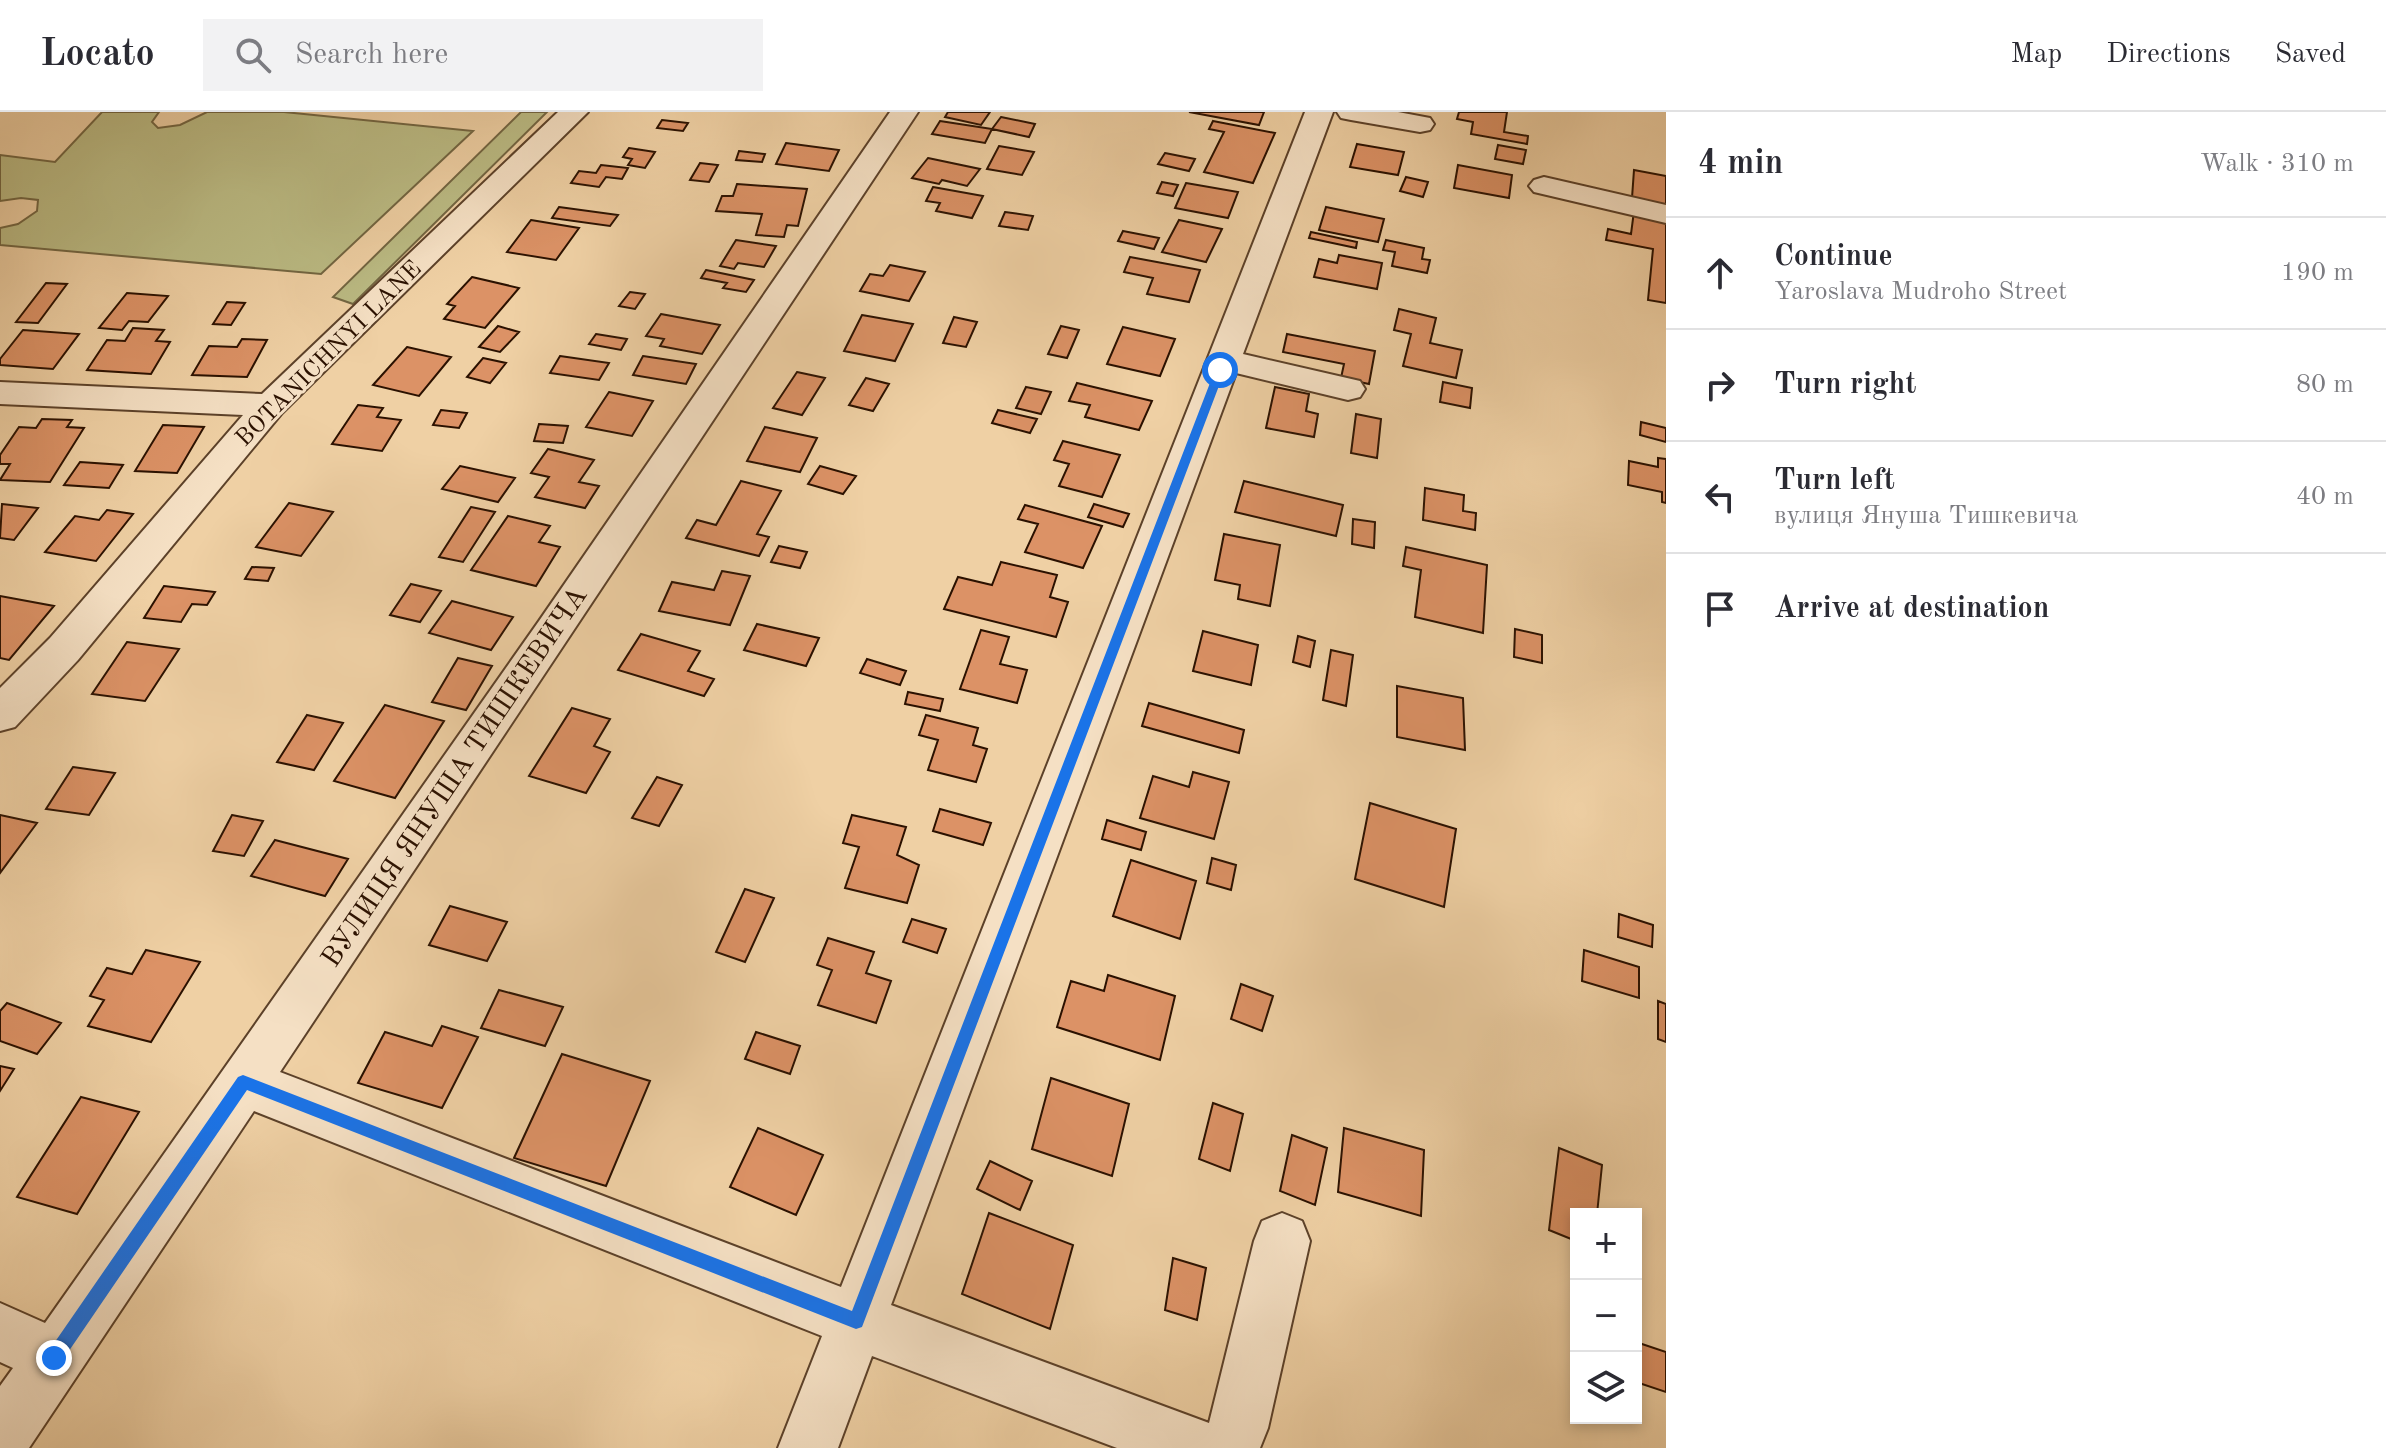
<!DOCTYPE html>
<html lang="en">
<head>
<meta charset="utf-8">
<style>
	:root { --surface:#fff; --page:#f2f2f3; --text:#2b2b33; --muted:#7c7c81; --line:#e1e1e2 }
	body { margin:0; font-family:"Old Standard TT",serif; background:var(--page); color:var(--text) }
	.controls { position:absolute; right:24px; bottom:24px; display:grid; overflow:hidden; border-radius:0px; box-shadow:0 4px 12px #0003 }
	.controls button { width:72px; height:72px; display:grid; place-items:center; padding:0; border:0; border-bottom:2px solid var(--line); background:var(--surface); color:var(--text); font:40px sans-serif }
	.stop { position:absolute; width:24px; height:24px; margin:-18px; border:6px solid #1a73e8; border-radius:50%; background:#fff }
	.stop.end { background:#1a73e8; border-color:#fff; box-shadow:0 2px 8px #0008 }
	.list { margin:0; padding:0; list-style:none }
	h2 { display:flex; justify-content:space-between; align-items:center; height:104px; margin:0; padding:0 32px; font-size:34px }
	h2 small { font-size:26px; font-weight:400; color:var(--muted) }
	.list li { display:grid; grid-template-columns:52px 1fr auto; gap:24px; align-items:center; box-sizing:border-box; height:112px; padding:0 32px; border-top:2px solid var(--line) }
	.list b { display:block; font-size:30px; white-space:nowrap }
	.list p { margin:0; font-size:26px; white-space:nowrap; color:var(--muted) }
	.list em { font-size:26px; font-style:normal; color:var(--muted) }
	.icon { flex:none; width:44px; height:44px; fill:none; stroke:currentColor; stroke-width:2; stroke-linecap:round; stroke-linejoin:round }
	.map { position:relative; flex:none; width:1666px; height:1336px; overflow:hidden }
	header { display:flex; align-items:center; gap:48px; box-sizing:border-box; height:112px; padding:0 40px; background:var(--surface); border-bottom:2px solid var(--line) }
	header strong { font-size:38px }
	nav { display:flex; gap:44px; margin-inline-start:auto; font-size:28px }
	.search { width:560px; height:72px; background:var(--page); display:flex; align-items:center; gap:20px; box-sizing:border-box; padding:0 28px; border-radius:0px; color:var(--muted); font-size:30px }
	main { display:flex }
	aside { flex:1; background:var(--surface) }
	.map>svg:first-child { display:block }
</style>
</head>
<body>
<header>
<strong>Locato</strong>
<div class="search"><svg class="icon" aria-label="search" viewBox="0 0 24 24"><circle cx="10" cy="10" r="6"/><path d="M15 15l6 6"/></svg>Search here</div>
<nav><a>Map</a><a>Directions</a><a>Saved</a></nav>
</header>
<main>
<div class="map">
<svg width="1666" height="1336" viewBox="0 0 1666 1336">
	<rect width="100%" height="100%" fill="#efd0a4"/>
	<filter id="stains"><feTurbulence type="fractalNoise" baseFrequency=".0025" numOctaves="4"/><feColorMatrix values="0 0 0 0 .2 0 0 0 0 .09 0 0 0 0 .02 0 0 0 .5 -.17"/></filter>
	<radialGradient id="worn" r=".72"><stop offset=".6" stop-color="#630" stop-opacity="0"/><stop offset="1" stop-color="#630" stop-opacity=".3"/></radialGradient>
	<!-- green -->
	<path fill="#bbbb84" stroke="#736642" stroke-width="2" d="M102,0H159L152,10L158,16L180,13L207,0H284L473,19L321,162L0,133V116L18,112L37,99L38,88L21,86L0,89V43L55,50Z
		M521,0H547L353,192L333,185Z"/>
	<!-- building -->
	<path fill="#dc9266" stroke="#2b1100" stroke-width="2" d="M948,0H990L981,13L945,5Z
		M1189,0H1264L1259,13Z
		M1459,0H1507L1504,20L1528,24L1527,32L1471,22L1473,10L1457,7Z
		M1001,5L1035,12L1029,25L992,17Z
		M662,8L688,11L683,19L657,16Z
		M940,9L992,17L985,31L932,22Z
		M1213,9L1275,21L1253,71L1204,60L1224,20L1209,17Z
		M786,31L839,38L829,59L776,52Z
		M1357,32L1404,40L1398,63L1350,55Z
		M1498,33L1526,38L1523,52L1495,47Z
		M999,34L1034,40L1022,63L987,57Z
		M629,36L655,40L645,56L628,53L632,47L623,45Z
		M739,39L765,42L762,50L736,48Z
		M1165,41L1195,47L1189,59L1158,52Z
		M928,46L980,57L967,74L942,68L939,72L912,66Z
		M700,51L718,53L709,70L690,68Z
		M601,53L628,56L622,67L606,65L599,75L571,71L579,59L596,61Z
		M1458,53L1512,63L1509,86L1454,76Z
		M1634,58L1666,64V93L1632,86Z
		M1406,65L1428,70L1423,85L1400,79Z
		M1162,70L1178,73L1173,84L1157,81Z
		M1186,71L1238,80L1228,106L1175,96Z
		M737,72L807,77L798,114L787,113L784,125L756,123L762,102L716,99L722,84H733Z
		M933,75L983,84L972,106L936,99L940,91L926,89Z
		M559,95L618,103L610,114L552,106Z
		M1326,95L1384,107L1378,130L1319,118Z
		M1634,99L1666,106V191L1648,188L1653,137L1606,128L1608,117L1631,122Z
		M1005,100L1033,104L1028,118L999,114Z
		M531,108L579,116L556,148L507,140Z
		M1179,108L1222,117L1206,150L1162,140Z
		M1123,119L1159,126L1154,137L1118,129Z
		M1311,120L1357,130L1356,136L1309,126Z
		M736,128L776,134L764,155L738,151L734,157L720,154Z
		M1386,128L1424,136L1422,147L1430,148L1427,161L1392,154L1395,140L1383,138Z
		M1339,143L1382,151L1377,177L1314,165L1319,147L1337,151Z
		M1130,145L1200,158L1189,190L1147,182L1153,166L1124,160Z
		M890,153L925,160L909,189L860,179L870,162L883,164Z
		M706,158L754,168L746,180L723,176L727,171L701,166Z
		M472,165L519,176L485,216L444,207L455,194L447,192Z
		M46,171L67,172L38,211L16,210Z
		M630,180L645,182L635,197L619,194Z
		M127,181L168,184L148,210L129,209L122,218L99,216Z
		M227,190L245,191L231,213L213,212Z
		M1399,197L1436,206L1430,231L1462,238L1456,266L1403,254L1411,222L1394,218Z
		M661,202L720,213L702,242L660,234L664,227L646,224Z
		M862,203L913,212L895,249L844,239Z
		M954,205L977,210L966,235L943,231Z
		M498,214L519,220L500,240L479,235Z
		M1061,214L1079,218L1067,246L1048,242Z
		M1123,215L1175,227L1160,264L1107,252Z
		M133,216L164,218L156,229L170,230L151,262L87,258L107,228L125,229Z
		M23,218L79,222L53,257L0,253V247Z
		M596,222L627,227L621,238L589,232Z
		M1287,222L1375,239L1369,272L1341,266L1344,252L1283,240Z
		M242,227L267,228L247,265L192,263L209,234L237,235Z
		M407,235L451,245L419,284L373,273Z
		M560,244L609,251L599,268L550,261Z
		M643,244L696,252L686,272L633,263Z
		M483,246L506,251L490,271L467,265Z
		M797,260L825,266L802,303L773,296Z
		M866,266L889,272L873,299L849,293Z
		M1443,270L1472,276L1470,296L1440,290Z
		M1077,271L1152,289L1139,318L1085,305L1090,293L1069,289Z
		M1026,275L1051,280L1041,302L1016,296Z
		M1275,275L1309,282L1306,299L1318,302L1314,325L1266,316Z
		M609,280L653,289L632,324L586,315Z
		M358,293L383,296L377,305L401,308L382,339L332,332Z
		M441,298L467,301L459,316L433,313Z
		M998,298L1037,307L1030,321L992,311Z
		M1356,302L1381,307L1377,346L1351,341Z
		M42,307L72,308L67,315L84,316L50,370L0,368L10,352H0V343L19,315L36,316Z
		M1641,310L1666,316V330L1640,323Z
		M539,312L568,314L563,331L534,329Z
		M163,313L204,315L177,361L135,359Z
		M765,315L817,326L800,360L747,349Z
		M1063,329L1120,343L1102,385L1059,374L1069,352L1054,348Z
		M548,337L594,348L579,370L599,374L585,396L535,385L549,365L531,361Z
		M1658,346L1666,347V391L1662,390V380L1628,373L1629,349L1658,355Z
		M80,350L123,353L109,376L64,373Z
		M460,354L515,366L498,390L442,377Z
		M820,354L856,364L843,382L808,372Z
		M741,369L781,379L757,422L769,425L759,444L686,426L697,408L716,413Z
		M1244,369L1343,393L1336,424L1235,400Z
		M1425,376L1464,383L1463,399L1476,401L1475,418L1423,408Z
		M289,391L333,400L301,444L256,435Z
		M2,392L38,396L14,428L0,426Z
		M1094,392L1129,402L1123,415L1088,405Z
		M1025,393L1102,414L1083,456L1025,440L1038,412L1018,407Z
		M471,395L495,400L463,450L439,445Z
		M107,398L133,402L96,449L45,440L75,404L99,408Z
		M508,404L550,414L539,430L560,435L536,474L471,458Z
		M1353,407L1375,410L1374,436L1352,432Z
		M1224,422L1280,433L1270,494L1238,487L1240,473L1215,468Z
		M779,434L807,440L800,456L771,450Z
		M1406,435L1487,453L1483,521L1415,505L1421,458L1403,454Z
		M1001,450L1057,463L1050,485L1068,490L1056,525L944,497L958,465L992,473Z
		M252,455L274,456L268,469L245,467Z
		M722,459L750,464L730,513L659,499L672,470L714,478Z
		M411,472L441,479L420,510L390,503Z
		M164,474L215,480L207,493L192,492L181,510L144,506Z
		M0,484L54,494L9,548L0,546Z
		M452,489L513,505L491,538L429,521Z
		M757,512L819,526L806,554L744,538Z
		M1515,517L1542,523V551L1514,545Z
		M981,518L1009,525L1000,552L1027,558L1017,591L960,577Z
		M1203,519L1258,533L1251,573L1193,559Z
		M641,522L700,539L688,559L714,567L704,584L618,558Z
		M1298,524L1315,529L1310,555L1293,550Z
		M127,530L179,537L145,589L92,582Z
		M1331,538L1353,543L1346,594L1323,588Z
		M458,546L492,554L466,598L432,590Z
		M867,547L906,559L900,573L860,561Z
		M1397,574L1463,586L1465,638L1397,625Z
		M908,580L943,587L940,599L905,592Z
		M1149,591L1244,618L1239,641L1142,614Z
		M385,593L444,609L395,686L334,669Z
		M572,596L610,607L594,634L610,640L586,681L529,664Z
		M307,603L343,611L314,658L277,650Z
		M926,603L978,616L973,633L987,637L976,670L928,658L938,628L919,623Z
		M73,655L115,661L89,703L46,697Z
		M1193,660L1229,670L1214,727L1140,706L1153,664L1189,675Z
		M657,665L682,673L659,714L632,706Z
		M1370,691L1456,717L1444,795L1355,767Z
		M940,697L991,711L983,733L933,719Z
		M0,703L37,711L0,761Z
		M232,703L263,709L244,744L213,739Z
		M852,703L906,715L897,743L919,753L907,791L845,776L859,735L843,731Z
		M1107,708L1146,720L1141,738L1102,727Z
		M275,728L348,747L325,784L251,764Z
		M1212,746L1236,753L1231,778L1207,771Z
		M1131,748L1196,769L1180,827L1113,804Z
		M745,777L774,786L745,850L716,840Z
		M450,794L507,810L487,849L429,833Z
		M1619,802L1653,813L1652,835L1618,825Z
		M912,807L946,817L937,841L903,830Z
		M828,826L874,840L866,861L891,869L876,911L818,893L832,858L817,853Z
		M146,838L200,850L151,930L88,914L104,888L90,884L107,856L132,862Z
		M1584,838L1639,855V886L1582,869Z
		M1108,863L1175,884L1160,948L1057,915L1071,869L1104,879Z
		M1241,872L1273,884L1262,919L1231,907Z
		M499,878L563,895L545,934L481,916Z
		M1658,889L1666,892V930L1658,927Z
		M7,891L61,911L37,942L0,929V899Z
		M442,914L478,925L442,996L358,971L385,920L432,934Z
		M756,920L800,934L790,962L745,947Z
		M562,942L650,969L606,1074L514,1046Z
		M0,954L14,957L0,979Z
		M1051,966L1129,992L1112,1064L1032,1037Z
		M81,985L139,1000L77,1102L17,1085Z
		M1213,991L1243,1002L1230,1059L1199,1047Z
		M758,1016L823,1043L796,1103L730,1075Z
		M1344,1016L1424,1038L1421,1104L1338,1080Z
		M1292,1023L1327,1036L1315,1093L1280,1079Z
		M1559,1036L1602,1053L1597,1102H1576V1129L1549,1118Z
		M990,1049L1032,1069L1020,1098L977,1077Z
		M989,1101L1073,1133L1050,1217L962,1182Z
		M1173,1146L1206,1156L1197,1208L1165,1198Z
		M1636,1230L1666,1240V1280L1636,1270Z"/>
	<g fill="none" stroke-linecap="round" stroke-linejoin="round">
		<!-- minor casing -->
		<g stroke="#5c4129" stroke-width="4">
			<path id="minor" d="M558,0H588L282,301L78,548L15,615L0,619V576L50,526L243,303L0,292V270L262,282Z
				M890,0H918L280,960L841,1175L1305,0H1333L1243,242L1360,269L1365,277L1360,285L1348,288L1236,261L891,1193L1209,1311L1254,1129L1262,1109L1282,1101L1302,1109L1310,1129L1268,1316L1260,1336H1117L872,1244L838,1336H778L822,1224L254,999L29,1336H0V1274L13,1256L0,1250V1191L45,1211L539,509Z
				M1337,0H1398L1430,6L1434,12L1430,18L1420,20L1351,8L1341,6Z
				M1544,65L1666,93V111L1534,80L1529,74L1534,68Z"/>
		</g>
		<!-- minor -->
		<use href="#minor" fill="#f5e0c4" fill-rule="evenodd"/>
	</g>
	<!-- route -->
	<path fill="#1a73e8" d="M1220,255L1225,258L862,1215L856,1217L247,978L60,1252L54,1255L48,1252L45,1246L48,1240L238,965L243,963L852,1199L1215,258Z"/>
	<g text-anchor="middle" stroke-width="6" stroke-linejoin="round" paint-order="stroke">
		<!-- far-street labels -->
		<g font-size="24" fill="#2b1100" stroke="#f5e0c4">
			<text transform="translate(328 241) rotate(-45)" y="8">BOTANICHNYI LANE</text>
		</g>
		<!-- street labels -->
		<g font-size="28" fill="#2b1100" stroke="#f5e0c4">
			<text transform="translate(453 664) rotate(-56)" y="10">ВУЛИЦЯ ЯНУША ТИШКЕВИЧА</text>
		</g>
	</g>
	<rect width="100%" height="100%" filter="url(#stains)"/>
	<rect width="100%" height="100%" fill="url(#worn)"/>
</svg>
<div class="controls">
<button>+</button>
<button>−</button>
<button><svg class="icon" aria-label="layers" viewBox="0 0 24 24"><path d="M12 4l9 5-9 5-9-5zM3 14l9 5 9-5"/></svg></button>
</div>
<div class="stop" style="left:1220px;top:258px"></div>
<div class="stop end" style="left:54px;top:1246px"></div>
</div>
<aside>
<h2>4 min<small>Walk · 310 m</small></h2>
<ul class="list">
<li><svg class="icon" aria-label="ahead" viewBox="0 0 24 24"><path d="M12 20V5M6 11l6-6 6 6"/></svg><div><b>Continue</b><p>Yaroslava Mudroho Street</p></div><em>190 m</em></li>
<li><svg class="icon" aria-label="right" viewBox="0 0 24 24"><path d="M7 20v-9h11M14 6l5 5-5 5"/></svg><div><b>Turn right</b></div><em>80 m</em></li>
<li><svg class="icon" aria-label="left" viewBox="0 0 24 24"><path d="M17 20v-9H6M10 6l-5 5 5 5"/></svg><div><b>Turn left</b><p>вулиця Януша Тишкевича</p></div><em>40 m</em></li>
<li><svg class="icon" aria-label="arrive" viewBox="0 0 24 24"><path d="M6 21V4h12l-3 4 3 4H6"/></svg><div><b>Arrive at destination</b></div></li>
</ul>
</aside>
</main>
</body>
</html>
